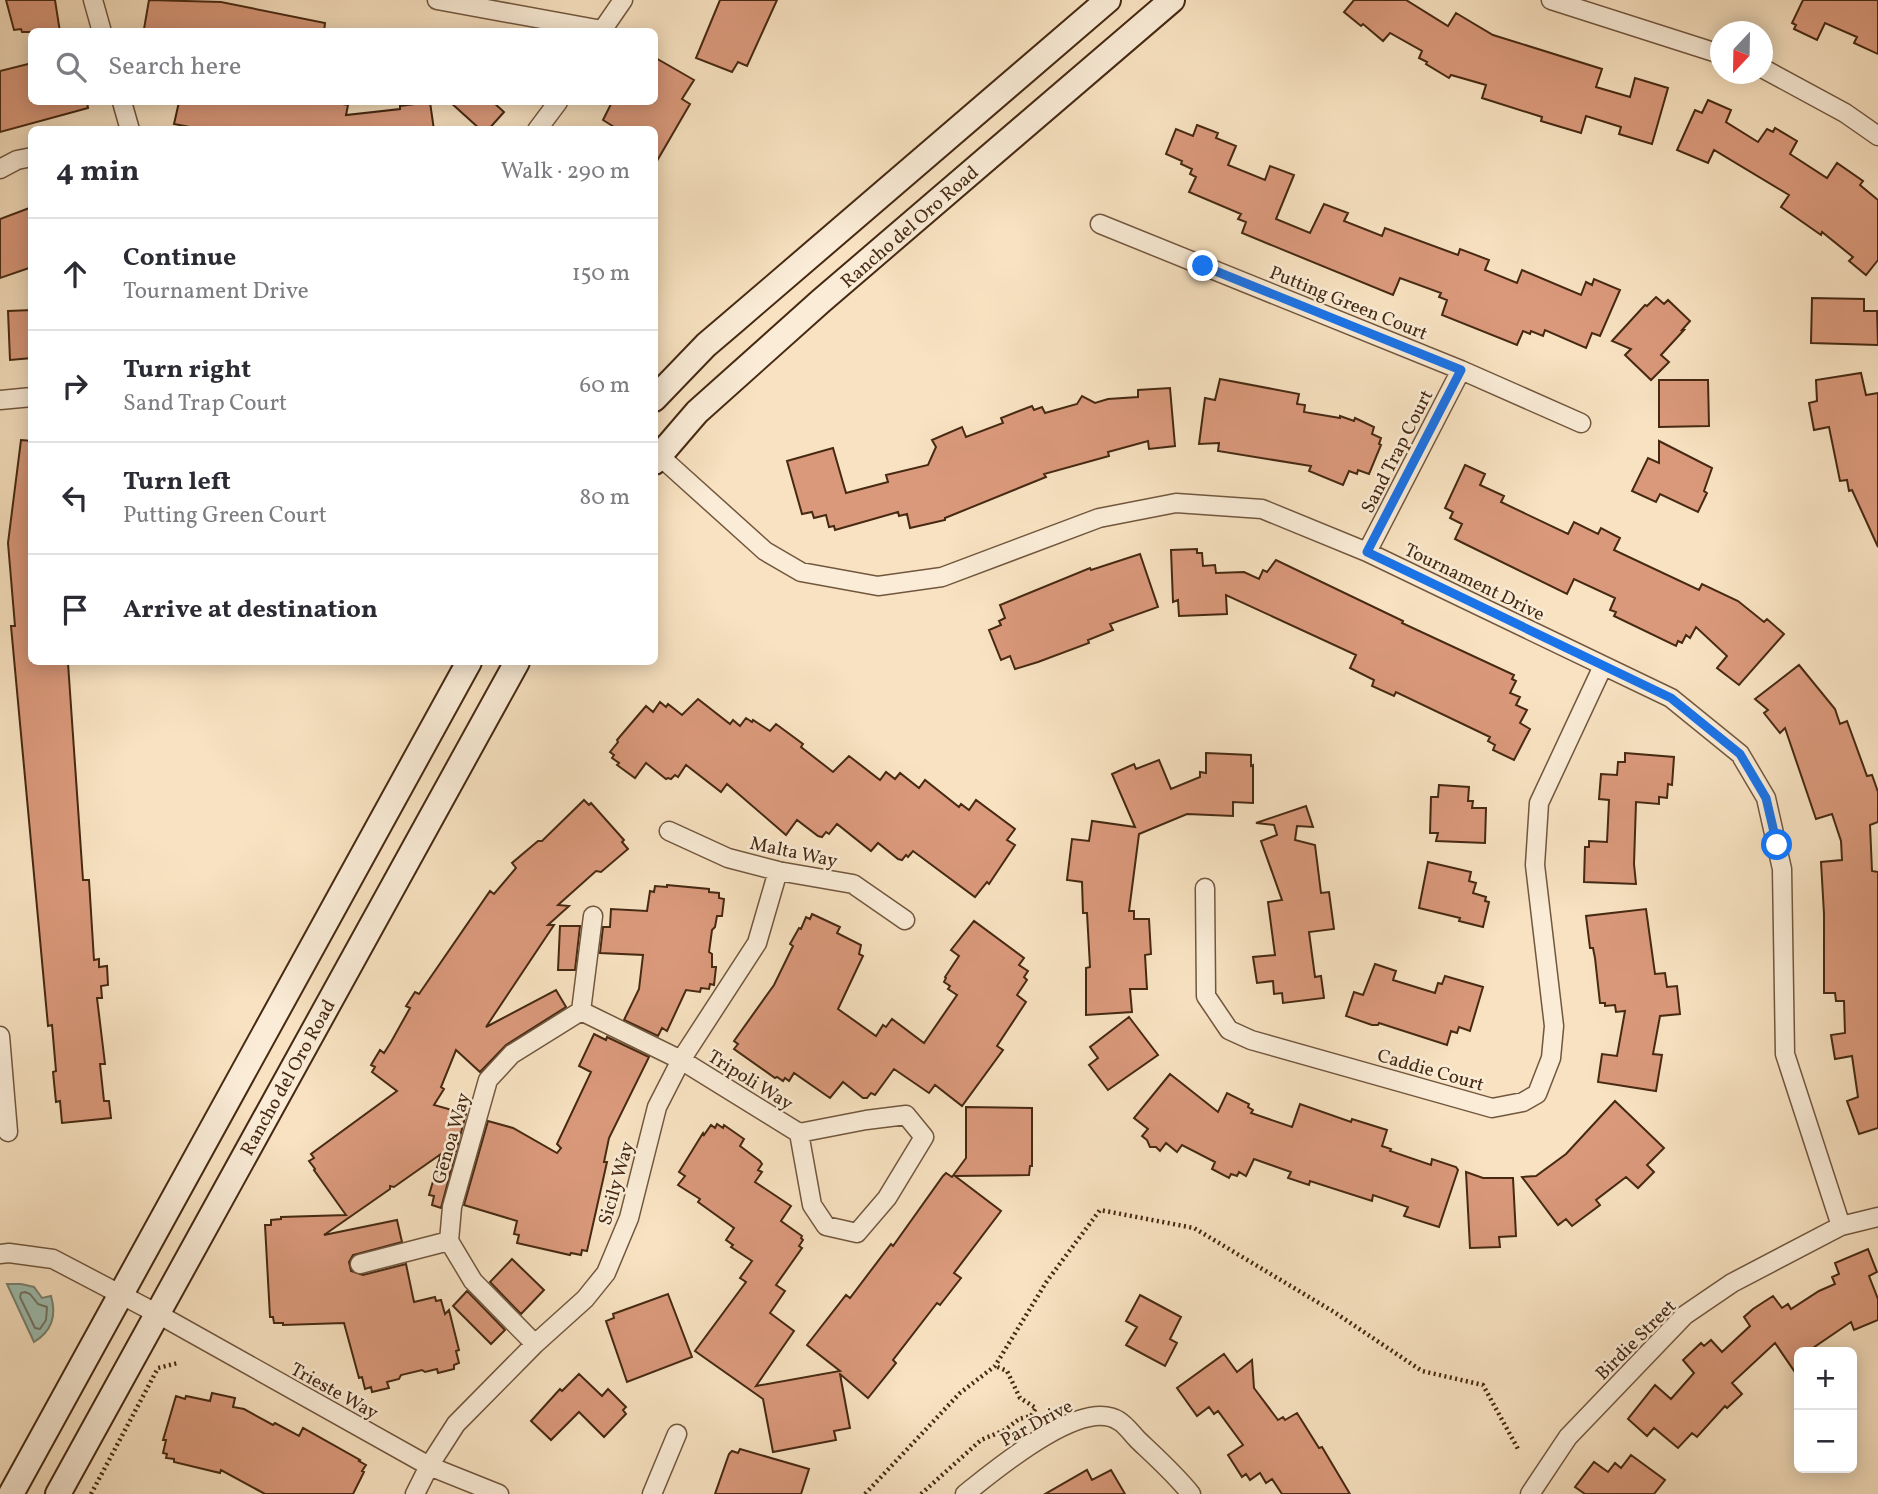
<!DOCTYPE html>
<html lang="en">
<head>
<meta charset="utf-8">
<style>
	:root { --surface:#fff; --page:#f2f2f3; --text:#2b2b33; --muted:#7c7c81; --line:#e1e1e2 }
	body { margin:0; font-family:Vollkorn,serif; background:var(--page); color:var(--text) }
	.controls { position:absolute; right:21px; bottom:21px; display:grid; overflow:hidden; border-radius:10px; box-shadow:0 4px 18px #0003 }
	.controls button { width:63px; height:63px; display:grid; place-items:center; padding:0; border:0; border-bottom:2px solid var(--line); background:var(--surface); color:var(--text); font:35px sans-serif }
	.compass { position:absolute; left:1710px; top:21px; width:63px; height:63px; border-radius:50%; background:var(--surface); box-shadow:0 4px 18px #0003; rotate:202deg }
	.stop { position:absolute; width:21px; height:21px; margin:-16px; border:5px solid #1a73e8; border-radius:50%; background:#fff }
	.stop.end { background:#1a73e8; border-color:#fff; box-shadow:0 2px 7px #0008 }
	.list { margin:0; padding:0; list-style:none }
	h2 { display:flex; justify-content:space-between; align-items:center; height:91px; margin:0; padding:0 28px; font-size:30px }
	h2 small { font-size:23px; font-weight:400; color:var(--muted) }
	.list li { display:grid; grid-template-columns:46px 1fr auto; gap:21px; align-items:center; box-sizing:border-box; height:112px; padding:0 28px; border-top:2px solid var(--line) }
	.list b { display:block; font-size:26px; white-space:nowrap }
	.list p { margin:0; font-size:23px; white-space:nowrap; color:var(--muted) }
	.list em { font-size:23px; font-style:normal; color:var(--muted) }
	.icon { flex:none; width:38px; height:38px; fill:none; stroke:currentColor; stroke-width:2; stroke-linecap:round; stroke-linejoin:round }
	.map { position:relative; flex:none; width:1878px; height:1494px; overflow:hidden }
	.search { position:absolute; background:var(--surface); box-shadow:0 4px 18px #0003; left:28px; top:28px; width:630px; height:77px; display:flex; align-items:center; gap:18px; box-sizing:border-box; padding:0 24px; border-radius:10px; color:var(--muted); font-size:26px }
	.panel { position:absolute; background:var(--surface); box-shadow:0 4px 18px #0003; left:28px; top:126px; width:630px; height:539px; border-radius:10px }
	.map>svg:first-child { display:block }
</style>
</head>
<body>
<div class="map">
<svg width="1878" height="1494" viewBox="0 0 1878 1494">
	<rect width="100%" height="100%" fill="#f8e2c1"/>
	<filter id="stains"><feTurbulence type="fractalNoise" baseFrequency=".00286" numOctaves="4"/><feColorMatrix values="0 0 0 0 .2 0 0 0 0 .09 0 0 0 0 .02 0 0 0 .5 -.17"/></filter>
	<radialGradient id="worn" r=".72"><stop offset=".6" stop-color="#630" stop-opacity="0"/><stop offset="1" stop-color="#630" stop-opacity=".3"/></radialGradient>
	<!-- water -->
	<path fill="#9dbeb1" stroke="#7a8271" stroke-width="2" d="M7,1284H21L34,1287L42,1298L51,1296C57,1316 52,1331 34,1342Z"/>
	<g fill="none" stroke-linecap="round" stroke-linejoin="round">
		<!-- shore -->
		<path stroke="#727462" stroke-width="2" d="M25,1292L30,1294L38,1304L47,1307L46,1320L40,1329L35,1328L20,1297L21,1293Z"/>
	</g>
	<!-- building -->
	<path fill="#da997b" stroke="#462912" stroke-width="2" d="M6,0H55L60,32H22L21,29L14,30Z
		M149,0L221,2L325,23L324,32H156L144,29Z
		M720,0H777L747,66L738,62L732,72L696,58Z
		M1354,0H1406L1448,26L1456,13L1493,35L1602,69L1596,87L1630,97L1635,78L1668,88L1652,144L1619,134L1621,127L1586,116L1581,133L1541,121L1542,117L1482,98L1486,85L1451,75L1449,78L1426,64L1427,62L1419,58L1422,51L1390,33L1383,41L1363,24L1361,26L1344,12Z
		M1803,0H1878V54L1854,43L1857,37L1825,23L1817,40L1794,29L1796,25L1792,23Z
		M654,57L694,80L682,99L690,104L654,166V130H619L603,120L612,102H654Z
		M32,63V102H87L88,108L0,132V71Z
		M1708,100L1731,110L1726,122L1758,142L1767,129L1773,132L1775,128L1797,141L1790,154L1827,178L1837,163L1863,181L1860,185L1878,200V260L1866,275L1849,261L1853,257L1822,232L1821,235L1781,207L1789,195L1714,150L1708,163L1677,150L1695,110L1702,113Z
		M179,102H331L348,105L346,115L400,109V106L430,102L434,130H205L174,124Z
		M450,102H493L504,112L488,130H481Z
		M1197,125L1218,133L1216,138L1236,146L1228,165L1265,180L1270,166L1294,175L1276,219L1310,233L1324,204L1348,213L1344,221L1382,236L1385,228L1458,255L1460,249L1489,260L1485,270L1517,283L1522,270L1581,295L1586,282L1592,285L1594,279L1620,290L1600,336L1592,333L1586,348L1545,330L1543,336L1531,331L1530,334L1523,331L1517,345L1442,315L1447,300L1439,297L1441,293L1400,278L1393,295L1242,233L1246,222L1238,219L1241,214L1189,192L1196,177L1190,174L1192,169L1181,164L1182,161L1166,154L1176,129L1193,136Z
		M32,207V267L0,278V219Z
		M1656,297L1664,304L1668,300L1690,321L1682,330H1684L1661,355L1669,362L1651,380L1625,355L1631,349L1612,341L1645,305L1647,306Z
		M1812,298L1864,299V311H1877L1878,345L1811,343Z
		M32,310V358L10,360L8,311Z
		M1861,373L1866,395L1878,393V547L1852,490L1849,491L1847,480L1840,481L1829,427L1814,430L1809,403L1817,401L1816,380Z
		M1220,379L1299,394L1297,404L1305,405L1304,412L1340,418V416L1354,421L1355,418L1374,427L1372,434L1381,438L1379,444L1381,445L1369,474L1358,470L1357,474L1349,471L1343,485L1309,471L1311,466L1218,451L1219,443L1199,444L1205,398L1215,400Z
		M1659,380H1708L1709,426L1659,427Z
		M1170,388L1175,446L1149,449L1148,441L1108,452L1109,456L1044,474L1046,477L945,518V520L910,528L907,514L899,516L898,512L835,530L834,526L829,527L826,515L814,518L812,512L802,514L787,461L833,448L846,493L888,482L886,475L928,465L936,447L932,440L962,427L966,437L1003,423L1001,418L1032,406L1034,410L1042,407L1045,413L1077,404L1082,396L1095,403L1108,399L1138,397V390Z
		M21,440L32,441V662H54V664L68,663L83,880H89L94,960L99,959V967L107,966L108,985L101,986L102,998H97L105,1064H100L104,1101H109L111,1118L62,1123L60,1101L56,1102L53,1072L56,1071L52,1025L48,1026L11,626H15L8,543Z
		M1659,441L1712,468L1704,491L1707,493L1698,512L1660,494L1656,502L1632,491L1648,458L1659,463Z
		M1465,465L1485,474L1480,485L1504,496L1501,502L1568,534L1574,522L1598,534L1601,528L1620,538L1614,550L1699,590L1702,584L1738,601L1764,622L1767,619L1784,634L1739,685L1717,668L1727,656L1696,627L1690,638L1686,635L1682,643L1678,641L1676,646L1614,616L1616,612L1610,610L1615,598L1574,579L1567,594L1463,543L1455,539L1462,524L1450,518L1453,512L1445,508Z
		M1197,549V553H1202L1203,566L1215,565L1216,573L1244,572L1259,579L1263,570L1267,572L1276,560L1403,621L1402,623L1514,675L1512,679L1516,681L1510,693L1520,697L1516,705L1527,710L1520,723L1530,729L1514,760L1493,750L1495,745L1488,741L1490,737L1396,692L1394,696L1372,686L1374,680L1350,668L1356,655L1226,595L1227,614L1179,616L1178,600L1173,602L1171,550Z
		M1140,554L1158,607L1110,624L1113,630L1088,640L1089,643L1038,662L1015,669L1010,656L1001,660L989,630L1001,625L999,621L1005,618L1000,605L1090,568L1091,570Z
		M1799,665L1835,709L1840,724L1847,721L1867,776L1872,775L1878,792V822L1870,825L1872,871L1878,872V1128L1859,1134L1847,1101L1858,1097L1852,1056L1835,1059L1831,1035L1845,1033L1844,1001H1836L1835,993H1824V914L1821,862L1842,860L1841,841L1832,814L1816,819L1785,728L1780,733L1764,713L1768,710L1755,699Z
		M698,699L730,724L733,720L740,726L746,718L752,722L753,720L770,731L776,724L803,744L801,747L833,772L849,756L880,780L886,772L895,779L900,773L919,788L925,780L959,807L961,804L969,810L976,800L1015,829L1007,840L1015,845L989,884L987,882L975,897L913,851L908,857L906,855L902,860L898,859L878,843L871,851L837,824L829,834L826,832L822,837L818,836L797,820L786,835L727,784L721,792L686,765L678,777L675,775L671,779L668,778L666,779L646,763L635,778L617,765L619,763L612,758L614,755L610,752L618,742L617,740L646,706L653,712L660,702L666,707L668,704L682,715Z
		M1206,753L1251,755V766L1253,765V803L1233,802V816L1187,814L1139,834L1129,911H1134V919H1149L1151,954L1145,955L1147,989H1130L1132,1012L1086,1015V968L1090,967L1087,913H1083L1082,882L1067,880L1072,839L1089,841L1092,821L1135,827L1112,774L1134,764L1136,769L1159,760L1171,789L1200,777V772L1206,773Z
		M1625,753L1674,757L1672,785L1668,784L1667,798L1659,797V804L1636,802L1634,864L1636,884L1584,882L1585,847H1589V841L1607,842L1609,800L1599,799L1601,774L1617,775L1618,762H1625Z
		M1439,785L1469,787L1468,801H1473L1472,808H1486L1485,843L1436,841L1438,833H1430L1431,797H1438Z
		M584,800L589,805L591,803L624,840L622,842L628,849L601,872L596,871L558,905L569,906L548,925H554L486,1027L556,990L566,1007L506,1045L480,1072L456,1050L441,1087L444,1089L434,1105L466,1114L441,1208L432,1205L434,1196L429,1195L441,1154L394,1187L390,1186V1189L324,1235L397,1220L402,1242L353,1255L349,1262L351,1271L363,1275L406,1264L414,1302L435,1297L436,1301L441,1300L445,1314L449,1310L459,1350L456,1351L459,1363L454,1365V1369L438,1373L437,1369L425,1372L422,1370L401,1375L399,1379L387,1382L389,1388L372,1392L371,1387L365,1389L362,1377L359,1378L344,1323L283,1325V1323H274L273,1317H270L265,1225H271V1220L281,1219V1217L346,1215L314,1170L315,1169L309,1161L314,1158L311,1154L397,1091L372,1072L375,1067L371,1065L380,1050L384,1053L391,1042L410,1008L406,1006L415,992L419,994L490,891L494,894L516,868L512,863L538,841H542Z
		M1306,806L1313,827L1297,826L1295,840L1315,845L1321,893L1329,892L1334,929L1309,932L1315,977L1321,976L1324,998L1283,1003L1282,993L1274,994L1273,981L1257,983L1253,957L1275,955L1268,902L1282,900L1261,841L1277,835L1274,825L1256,823Z
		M1428,862L1471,872L1469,881L1476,883L1473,893L1486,897L1485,901L1489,902L1483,927L1459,921L1460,918L1419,908Z
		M667,885L709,889V892L719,893V898L724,899L722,916H717L715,927L712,930L709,952L712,954V967H716L714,985L710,984L709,989L701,988L700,992L686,990L667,1031L662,1028L658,1036L624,1020L639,989L643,955L600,953L603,927H610L611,909L647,911L650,891L654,892L655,886L667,887Z
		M1646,909L1655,974L1665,973L1667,987L1677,986L1680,1014L1660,1016L1653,1054L1662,1055L1656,1091L1598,1082L1602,1054L1617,1056L1625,1011L1616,1012L1615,1005L1605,1006V1003H1600L1595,958L1593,948H1590L1586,916Z
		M812,914L840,927L837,933L861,945L859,954L863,956L838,1009L876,1036L883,1025L886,1027L892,1019L924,1043L957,995L948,989L950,986L944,982L946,978L945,977L959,956L951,950L974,921L1024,958L1019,965L1028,971L1024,977L1027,980L1017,995L1026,1002L997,1046L1003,1050L962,1106L935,1085L929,1093L894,1069L875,1095L871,1093L867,1098H863L843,1082L830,1098L794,1073L789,1081L785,1078L783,1081L777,1077L775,1078L734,1049L738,1044L734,1041L774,985L793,946L790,944L799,928L801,929L806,917L810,919Z
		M560,926H580L575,970H558Z
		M1375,964L1396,971L1393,980L1435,993L1438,983L1442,984L1445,976L1483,987L1470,1031L1459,1027L1457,1033L1451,1031L1447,1045L1379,1023L1378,1025H1372L1346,1016L1354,992L1363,995Z
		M1129,1017L1158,1055L1108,1090L1089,1065L1098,1058L1090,1047Z
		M594,1034L606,1040L607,1037L649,1057L609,1138L604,1162H607L587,1251L582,1250L581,1255L571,1253L570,1255L517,1243L519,1235L514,1234L517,1221L464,1205L488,1121L513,1128L557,1153L561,1148L557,1144L591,1072L579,1066Z
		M1170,1074L1218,1112L1227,1093L1249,1104L1248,1107L1253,1110L1251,1113L1292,1127L1300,1104L1351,1122L1352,1119L1387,1130L1382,1146L1391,1149L1390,1151L1431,1165L1432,1159L1456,1167L1458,1170L1439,1227L1404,1216L1408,1207L1373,1195L1372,1201L1310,1181L1309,1185L1288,1178L1291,1172L1254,1159L1246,1176L1239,1172L1237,1176L1231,1174L1229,1178L1212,1169L1215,1162L1182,1145L1177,1152L1166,1143L1160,1151L1156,1147H1150L1147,1140L1142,1136L1148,1129L1134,1118Z
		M1615,1101L1664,1148L1647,1165L1654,1172L1638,1188L1626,1177L1596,1200L1600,1205L1572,1226L1566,1219L1558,1225L1522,1177L1536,1176L1566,1154Z
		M966,1107L1032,1108V1166H1030L1029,1175L955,1176L1001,1211L954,1273L961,1278L940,1305L937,1303L893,1360L896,1363L868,1398L840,1374L850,1428L834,1431L836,1440L773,1452L763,1399L695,1351L746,1282L740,1278L752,1261L731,1247L733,1245L726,1240L734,1228L698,1202L700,1199L678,1185L685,1176L679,1172L703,1133L704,1135L711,1125L715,1128L717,1124L723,1128L724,1125L744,1139L740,1146L760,1161L762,1164L758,1170L762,1172L755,1182L791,1206L781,1221L802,1236L801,1238L803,1240L799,1246L802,1248L776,1285L785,1291L770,1313L794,1331L756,1386L840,1371L807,1345L846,1295L850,1298L891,1244L893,1246L943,1176L946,1173L952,1177L966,1158Z
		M1466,1172L1483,1178H1513L1516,1236L1499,1237L1500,1247L1470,1248Z
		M1868,1249L1877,1272L1869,1276L1878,1299V1320L1854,1330L1851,1322L1807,1352H1799V1378L1775,1343L1732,1383L1742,1394L1727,1408L1725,1406L1697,1437L1692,1433L1678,1448L1654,1428L1647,1436L1628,1419L1655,1385L1671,1399L1694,1373L1683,1360L1701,1343L1704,1346L1711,1340L1722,1352L1750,1326L1744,1317L1753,1309L1773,1296L1782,1308L1788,1304L1791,1309L1819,1291L1835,1284L1832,1277L1839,1274L1835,1263Z
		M512,1259L544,1290L521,1314L490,1282Z
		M467,1291L505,1330L491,1344L453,1306Z
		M668,1294L692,1357L627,1382L606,1321L614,1318L613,1314Z
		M1140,1295L1181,1317L1170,1339L1177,1343L1165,1366L1126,1345L1137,1327L1126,1321Z
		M1224,1354L1237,1372L1252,1360L1254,1388L1278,1420L1283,1417L1285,1420L1297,1413L1319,1448L1322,1447L1350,1494H1282L1272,1479L1266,1483L1260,1473L1250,1480L1246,1474L1242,1477L1228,1455L1243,1445L1218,1411L1214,1414L1209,1407L1197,1416L1177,1388Z
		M579,1374L602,1396L608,1389L626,1407L623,1410L626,1414L604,1437L579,1412L551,1440L531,1421L560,1389L562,1391Z
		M212,1393L235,1398L233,1407L244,1409L273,1425L275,1423L299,1436L303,1428L360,1460L359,1461L366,1465L362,1471L364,1472L353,1494H265L221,1470L220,1473L174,1462V1459L166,1458L167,1454L163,1453L166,1440H163L176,1396L185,1399L186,1396L210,1401Z
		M740,1449L809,1469L801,1494H715L729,1454L732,1451L738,1453Z
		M1631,1455L1665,1480L1654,1494H1585L1575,1487L1594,1462L1608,1472L1615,1463L1621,1468Z
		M1087,1470L1092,1480L1111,1470L1125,1494H1045Z"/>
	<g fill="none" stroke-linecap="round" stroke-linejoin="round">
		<!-- minor casing -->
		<g stroke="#72573e" stroke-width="21">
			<path id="minor" d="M93,0L102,32
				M437,0L602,30
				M1551,0L1720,54
				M601,32L623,0
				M1762,68L1845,113L1878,136
				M122,102L130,130
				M537,130L558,102
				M0,169L17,160L32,157
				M1100,224L1461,370L1581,423
				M0,400L32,397
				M654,451L765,551L801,572L878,586L942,577L1099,518L1176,503L1262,509L1367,552L1671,698L1740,754L1766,798L1782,869L1785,1054L1841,1226
				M1367,552L1461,370
				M669,831L728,858L778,871L853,884L905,920
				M1205,888L1206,996L1229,1030L1251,1040L1492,1108L1523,1102L1537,1094L1551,1058L1554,1026L1535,865L1539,803L1603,666
				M581,1011L593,916
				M0,1036L8,1132
				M0,1254L9,1253L53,1259L156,1313L429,1466L499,1494
				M360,1264L449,1241
				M535,1344L473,1281L449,1241L452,1207L488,1080L512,1054L581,1011L681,1060L799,1133L812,1205L826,1226L857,1233L887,1198L924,1137L906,1115L866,1120L799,1133
				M415,1494L429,1466L456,1424L535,1344L585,1299L606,1273L629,1218L657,1107L681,1060L757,943L778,871
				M652,1494L677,1434
				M965,1494C994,1471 1082,1396 1119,1421C1126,1425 1132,1434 1138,1440C1156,1457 1175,1474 1191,1494
				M1530,1494L1568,1437L1685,1315L1732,1283L1841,1226L1878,1217"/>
		</g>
		<!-- secondary casing -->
		<g stroke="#462912" stroke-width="28">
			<path id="secondary" d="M654,399L706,345L733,322L1108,0
				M654,462L697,412L821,301L1172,0
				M11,1494L469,662
				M58,1494L517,662"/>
		</g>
		<!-- path -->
		<path stroke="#462912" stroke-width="4.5" stroke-dasharray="2 3.5" stroke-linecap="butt" d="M91,1494L158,1368L178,1363
			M865,1494L960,1393L995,1366L1047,1281L1100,1210L1194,1228L1334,1312L1422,1371L1483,1385L1518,1449
			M921,1494L981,1440L1005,1430L1019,1419L1031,1416L1036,1408L1020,1398L1007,1371L995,1366"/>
		<!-- minor -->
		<use href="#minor" stroke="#faecd7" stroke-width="18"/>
		<!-- secondary -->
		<use href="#secondary" stroke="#faecd7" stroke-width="24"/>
	</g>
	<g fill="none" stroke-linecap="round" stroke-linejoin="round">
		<!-- route -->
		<path stroke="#1a73e8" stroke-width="9" d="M1203,266L1461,370L1367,552L1671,698L1740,754L1766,798L1777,845"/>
	</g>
	<g text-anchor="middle" stroke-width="5" stroke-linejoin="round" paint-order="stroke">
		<!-- street labels -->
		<g font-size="19" fill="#462912" stroke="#faecd7">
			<text transform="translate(909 226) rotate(-41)" y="7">Rancho del Oro Road</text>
			<text transform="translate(1349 302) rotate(22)" y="7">Putting Green Court</text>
			<text transform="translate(1396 451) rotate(-63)" y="7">Sand Trap Court</text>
			<text transform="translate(1475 581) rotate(26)" y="7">Tournament Drive</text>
			<text transform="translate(794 851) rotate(12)" y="7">Malta Way</text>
			<text transform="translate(1431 1069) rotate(16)" y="7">Caddie Court</text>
			<text transform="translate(287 1077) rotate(-61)" y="7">Rancho del Oro Road</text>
			<text transform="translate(751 1079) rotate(32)" y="7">Tripoli Way</text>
			<text transform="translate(450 1138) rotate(-74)" y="7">Genoa Way</text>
			<text transform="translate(615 1183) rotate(-74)" y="7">Sicily Way</text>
			<text transform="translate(1635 1339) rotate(-45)" y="7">Birdie Street</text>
			<text transform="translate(335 1390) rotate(29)" y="7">Trieste Way</text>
			<text transform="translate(1036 1422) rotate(-28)" y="7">Par Drive</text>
		</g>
	</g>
	<rect width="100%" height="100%" filter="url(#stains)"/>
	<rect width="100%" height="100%" fill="url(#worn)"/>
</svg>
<div class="controls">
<button>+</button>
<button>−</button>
</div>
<svg class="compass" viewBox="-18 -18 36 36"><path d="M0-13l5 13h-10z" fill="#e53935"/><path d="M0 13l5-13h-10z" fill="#7c7c81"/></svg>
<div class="stop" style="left:1777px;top:845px"></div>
<div class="stop end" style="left:1203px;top:266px"></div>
<div class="search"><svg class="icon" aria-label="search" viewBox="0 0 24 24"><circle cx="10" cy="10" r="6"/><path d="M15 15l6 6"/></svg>Search here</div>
<section class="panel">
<h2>4 min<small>Walk · 290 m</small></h2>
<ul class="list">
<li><svg class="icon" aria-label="ahead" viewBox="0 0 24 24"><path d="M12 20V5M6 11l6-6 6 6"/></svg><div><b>Continue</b><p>Tournament Drive</p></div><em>150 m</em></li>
<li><svg class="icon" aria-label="right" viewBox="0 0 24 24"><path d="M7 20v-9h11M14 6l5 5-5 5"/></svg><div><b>Turn right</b><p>Sand Trap Court</p></div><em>60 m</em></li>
<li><svg class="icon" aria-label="left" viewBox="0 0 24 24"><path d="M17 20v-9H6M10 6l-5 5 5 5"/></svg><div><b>Turn left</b><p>Putting Green Court</p></div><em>80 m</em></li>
<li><svg class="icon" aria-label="arrive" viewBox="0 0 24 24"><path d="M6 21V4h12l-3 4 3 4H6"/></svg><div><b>Arrive at destination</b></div></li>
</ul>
</section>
</div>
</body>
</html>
